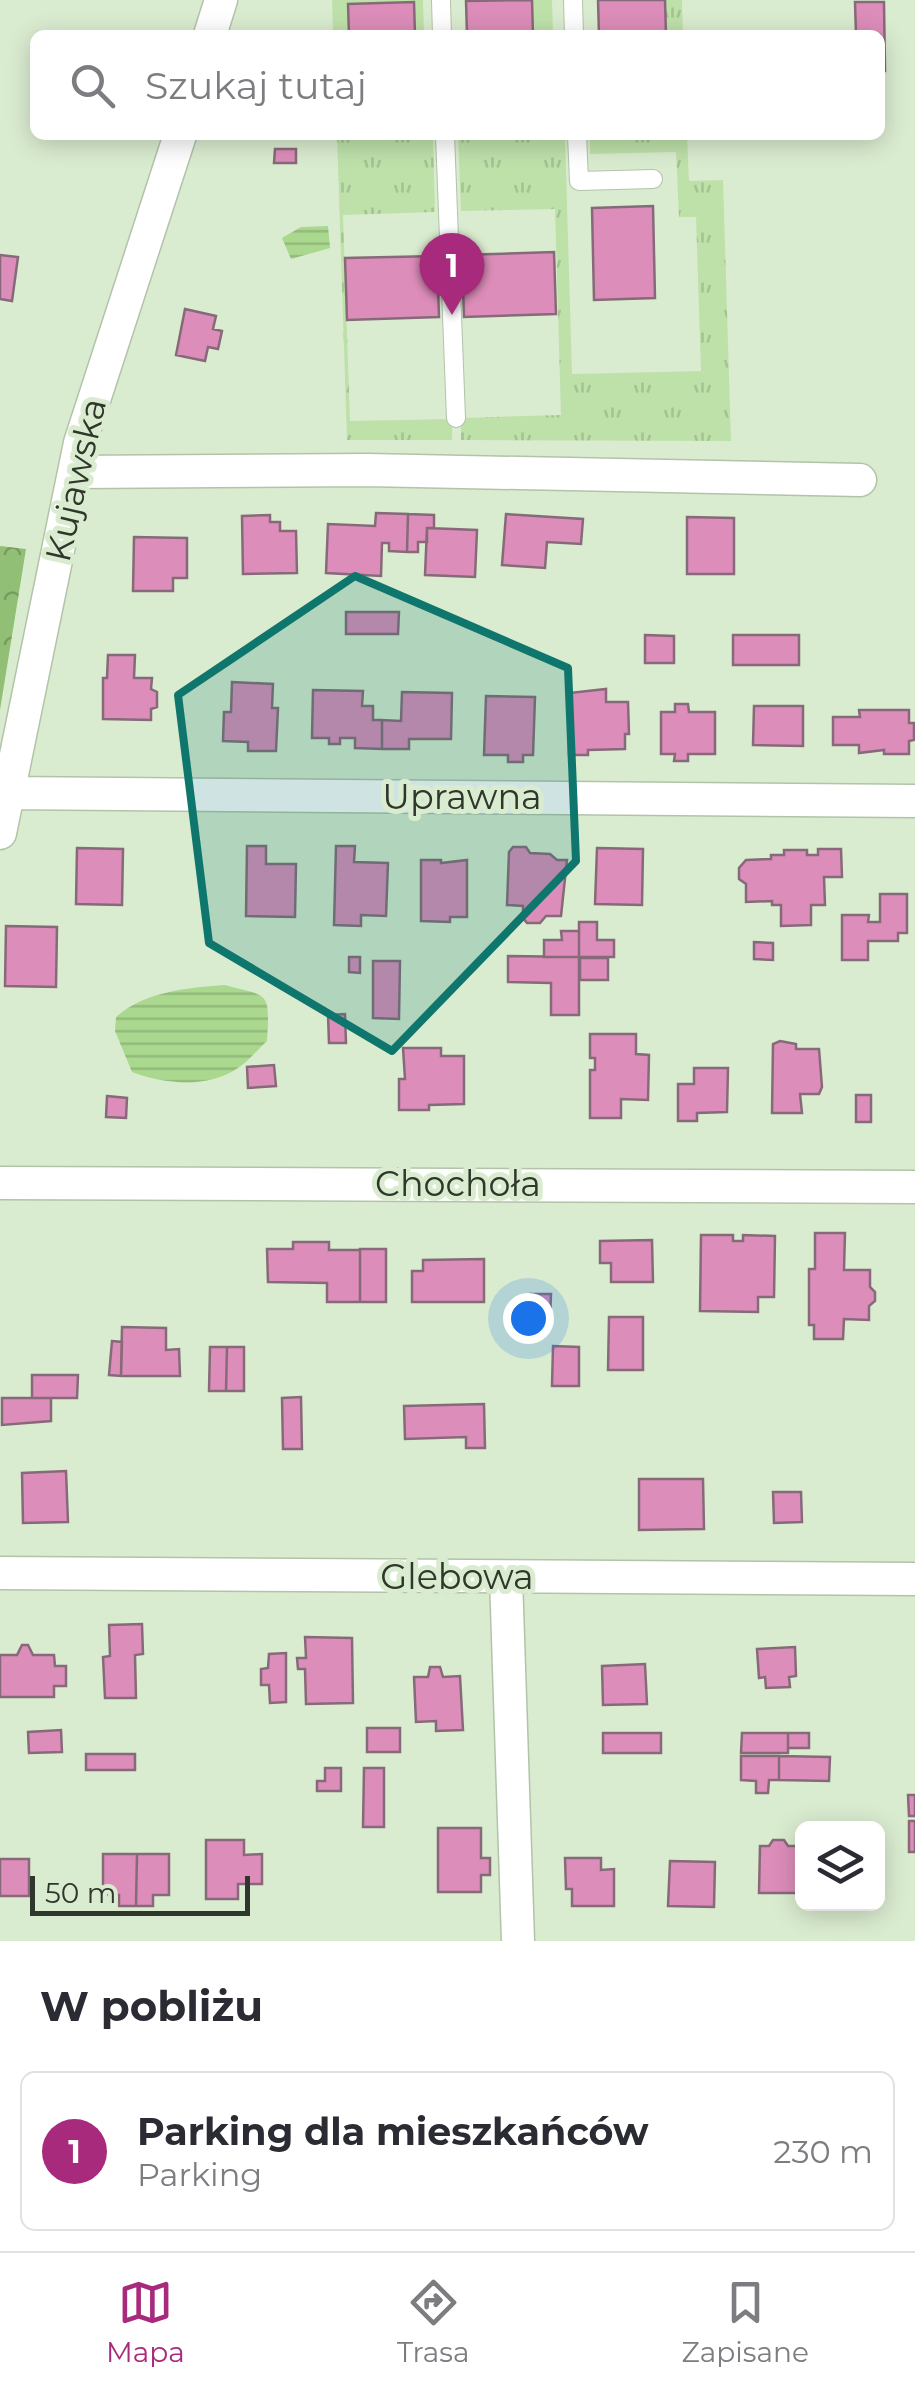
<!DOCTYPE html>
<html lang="pl">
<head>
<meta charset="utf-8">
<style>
	:root { --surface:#fff; --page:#f7f7f7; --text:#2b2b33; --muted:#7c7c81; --line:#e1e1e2; --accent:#a82a7c }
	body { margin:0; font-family:Montserrat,sans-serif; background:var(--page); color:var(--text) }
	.controls { position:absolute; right:30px; bottom:30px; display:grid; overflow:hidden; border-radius:15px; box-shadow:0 5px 25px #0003 }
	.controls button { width:90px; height:90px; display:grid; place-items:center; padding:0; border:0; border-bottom:2px solid var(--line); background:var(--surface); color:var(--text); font:50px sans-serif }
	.scale { position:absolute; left:30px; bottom:25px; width:220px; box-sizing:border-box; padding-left:10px; border:5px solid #2f362b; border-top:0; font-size:28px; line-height:35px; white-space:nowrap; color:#2f362b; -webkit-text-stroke:8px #daecd0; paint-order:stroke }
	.you { position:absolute; left:528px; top:1318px; width:35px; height:35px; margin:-25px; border:8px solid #fff; border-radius:50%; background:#1a73e8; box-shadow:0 0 0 15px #1a73e833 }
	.badge { display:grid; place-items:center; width:65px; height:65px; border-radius:50%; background:var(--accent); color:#fff; font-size:32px; font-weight:700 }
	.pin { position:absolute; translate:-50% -82px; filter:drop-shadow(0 2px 5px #0008) }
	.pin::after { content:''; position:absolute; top:52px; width:35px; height:30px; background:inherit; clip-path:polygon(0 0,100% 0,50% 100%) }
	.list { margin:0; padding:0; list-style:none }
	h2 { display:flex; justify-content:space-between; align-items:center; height:130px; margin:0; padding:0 40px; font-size:42px }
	h2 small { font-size:32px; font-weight:400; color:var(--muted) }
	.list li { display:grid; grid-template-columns:65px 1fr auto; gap:30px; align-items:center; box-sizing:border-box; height:160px; margin:0 20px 20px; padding:0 20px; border:2px solid var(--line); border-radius:15px }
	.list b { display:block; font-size:38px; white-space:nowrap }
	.list p { margin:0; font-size:32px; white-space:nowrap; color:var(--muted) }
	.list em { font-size:32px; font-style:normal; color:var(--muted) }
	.icon { flex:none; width:55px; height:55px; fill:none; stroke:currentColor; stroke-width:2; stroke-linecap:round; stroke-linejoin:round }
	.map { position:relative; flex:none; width:915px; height:1941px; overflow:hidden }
	.search { position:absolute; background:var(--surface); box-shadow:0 5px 25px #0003; left:30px; right:30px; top:30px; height:110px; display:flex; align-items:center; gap:25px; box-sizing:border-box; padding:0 35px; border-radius:15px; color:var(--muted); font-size:38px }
	.sheet { height:310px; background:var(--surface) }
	nav { display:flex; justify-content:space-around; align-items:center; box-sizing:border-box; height:140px; border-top:2px solid var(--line); background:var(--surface); font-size:28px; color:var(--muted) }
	nav a { display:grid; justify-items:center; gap:5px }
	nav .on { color:var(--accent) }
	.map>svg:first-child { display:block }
</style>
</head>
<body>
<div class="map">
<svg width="915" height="1941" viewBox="0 0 915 1941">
	<defs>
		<pattern id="grass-tufts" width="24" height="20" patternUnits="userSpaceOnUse" patternTransform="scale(2.5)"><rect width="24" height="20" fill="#bee1aa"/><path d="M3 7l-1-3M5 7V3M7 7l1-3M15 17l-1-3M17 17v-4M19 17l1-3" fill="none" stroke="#a4c292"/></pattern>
		<pattern id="forest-crowns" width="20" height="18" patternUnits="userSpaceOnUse" patternTransform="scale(2.5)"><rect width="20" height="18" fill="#91bf75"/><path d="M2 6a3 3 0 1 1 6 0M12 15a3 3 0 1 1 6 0" fill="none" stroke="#779c60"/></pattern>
		<pattern id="water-rules" width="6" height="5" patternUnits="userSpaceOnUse" patternTransform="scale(2.5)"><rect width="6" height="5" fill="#a9d88e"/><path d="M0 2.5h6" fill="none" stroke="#92ba7b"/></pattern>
	</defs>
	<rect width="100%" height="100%" fill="#daecd0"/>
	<!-- grass -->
	<path fill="url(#grass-tufts)" d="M665,0H682L683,35H666Z
		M337,135H433L435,212L343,215L350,421L452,419V440H347Z
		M458,135H565L572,374L701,371L696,217H679L676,152L590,154V135H687L689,181L723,180L731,441L461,440V418L561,415L555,209L461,211Z"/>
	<!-- forest -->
	<path fill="url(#forest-crowns)" d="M0,546L26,549L0,710Z"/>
	<!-- garden -->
	<path fill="#bee1aa" d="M332,0H423L424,35H415L413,2L348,4L349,35H333Z
		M532,0H552L553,35H533Z"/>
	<!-- water -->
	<path fill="url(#water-rules)" d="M328,226L330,248L291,259L282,238L301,227Z
		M225,985C269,997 270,990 267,1041C258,1049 249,1061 238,1068C208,1089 164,1084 132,1072L115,1031L116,1017C145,991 188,988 225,985Z"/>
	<!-- building -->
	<path fill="#dc8db9" stroke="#876a79" stroke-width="2.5" d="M532,0L533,35H467L466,1Z
		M598,0H665L666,35H599Z
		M414,2L415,35H349L348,4Z
		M855,2H884L885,71H880V35H856Z
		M275,149H296V163H274Z
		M653,206L655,298L594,300L592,208Z
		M554,252L556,314L464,317L462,255Z
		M0,255L18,257L12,301L0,299Z
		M437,256L439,317L347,320L345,258Z
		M185,309L216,316L213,329L222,331L218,349L208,347L205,361L176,355Z
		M376,513L408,514L407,552L389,551V543H382L381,576L326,573L328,524L375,526Z
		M408,514L434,515V528H427V542H418V552H407Z
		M506,514L583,519L581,544L547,542L545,568L502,565Z
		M270,515V522H280V531H296L297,573L243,574L242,516Z
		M687,517L734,518V574H687Z
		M427,528L477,530L475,577L425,575Z
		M134,537L187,538V578H173V591H133Z
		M346,612H399L398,634H346Z
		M645,635L674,636V663H645Z
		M733,635H799V665H733Z
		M108,655H135L134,678H152L151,689L157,692V707L151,709V720L103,719V678H107Z
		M232,682L273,684L272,708H278L276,751H248V742L223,741L224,712H231Z
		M606,689V702H628L629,734H625V749L588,750V755H569V693Z
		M313,690L363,691L362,706H373V720H382V749L355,748V738H340V744H329V738H312Z
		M402,692L452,693L451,739H409V749H382V720L401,721Z
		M486,696L535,697L533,755H523V762H508V755H484Z
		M675,704H688L689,712H715V754H688V761H674L675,754H661V712H675Z
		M754,706H803V746L753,745Z
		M859,710H909V723H914V740L909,741V754H884V750L859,753V745H833V717H860Z
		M247,846H266V864H296L295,917L246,916Z
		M336,846H355L354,862L388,863L386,916L361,915V926L334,925Z
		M513,847H526L530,853L550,854L557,860H567L561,916H546L540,923H527L523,918V906L507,905L509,852Z
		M77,848L123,849L122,905L76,904Z
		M597,848L643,849L642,905L595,904Z
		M818,849H841L842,877H824L825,905H811V925L781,926V905H772V901L746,902V884L739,879V868L746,860L771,859V855H784V850H807V855H818Z
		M421,860H441V863L467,860V917H450V922L421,921Z
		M880,894H907V933H898V941H868V960H842V915H869L868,922H880Z
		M579,922H597V940H614V957H579Z
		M6,926L57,927L56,987L5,986Z
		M561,931H579V957H544V940H562Z
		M754,942L773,943V960L754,959Z
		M508,956L579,957V1015H551V983L508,982Z
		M349,957H360V973L349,972Z
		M580,958H608V980H580Z
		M373,961H400L399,1019L373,1018Z
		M345,1014L346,1043H329L328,1015Z
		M590,1034H636V1054L649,1055L648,1100L621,1099V1118H590V1070H595V1058H590Z
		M780,1041L796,1044V1049H819L822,1087L819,1094H800L802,1113H772L773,1044Z
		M403,1048H441V1056H464V1104L429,1105V1110H399V1079H405Z
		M274,1065L276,1086L248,1088L247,1067Z
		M694,1068H728L727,1112L697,1113V1121H678V1084H694Z
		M856,1095H871V1122H856Z
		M107,1096L127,1098L126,1118L106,1117Z
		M815,1233H845L844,1270H870V1287L875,1292V1301L869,1306V1320L844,1319L843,1339H814V1325H809V1269H815Z
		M701,1235H733V1241H743V1235L775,1236L774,1297H758V1312L700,1311Z
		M652,1240L653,1282H611V1263H600V1241Z
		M293,1242H329V1250H360V1302H327V1283L268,1282L267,1249H293Z
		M360,1249H386V1302H360Z
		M484,1259V1302H412V1271H423V1260Z
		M530,1294H551L550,1321H530Z
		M609,1317H643V1370H608Z
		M122,1327L166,1328V1350L179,1349L180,1376H121Z
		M112,1341L122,1342L121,1376L109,1375Z
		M553,1346L579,1347V1386H552Z
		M210,1347H227L226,1391H209Z
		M227,1347H244V1391H226Z
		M32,1375H78L77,1398H32Z
		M301,1397L302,1449H283L282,1398Z
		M2,1398H51V1421L2,1425Z
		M484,1404L485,1448H466V1437L405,1439L404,1406Z
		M66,1471L68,1522L23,1523L22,1473Z
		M639,1479H703L704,1529L639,1530Z
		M773,1492H801L802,1522L774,1523Z
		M142,1624L143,1654L135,1655L136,1698H105L103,1657L110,1656L109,1625Z
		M305,1637L352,1638L353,1703L306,1704L305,1669H298L297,1658H306Z
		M22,1645H28L33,1655H54L55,1666H66V1686H54V1697H0V1655H17Z
		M795,1647L796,1676L789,1677L790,1687L766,1688L765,1677L759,1678L757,1649Z
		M286,1653V1702L270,1703L269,1685H261V1669L268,1668L269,1654Z
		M645,1664L647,1704L603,1705L602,1666Z
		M430,1667H440L443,1677L460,1676L463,1730L436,1731V1721L416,1722L414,1677H428Z
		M367,1728H400V1752H367Z
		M61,1730L62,1752L29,1753L28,1732Z
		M603,1733H661V1753H603Z
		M742,1733H788V1753H741Z
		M788,1733H809V1748H788Z
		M86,1754H135V1770H86Z
		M741,1756H779V1780H769L768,1793H756V1781L741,1780Z
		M779,1756L830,1757L829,1781L779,1780Z
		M325,1768H341V1791H317V1781H325Z
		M364,1768H384V1827H363Z
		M908,1795H915V1816H909Z
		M909,1821H915V1852H909Z
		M438,1828H481V1858H490V1875H481V1892H438Z
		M206,1840H244V1855L262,1854V1884H238V1899H206Z
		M773,1840H784L788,1846H799V1850H802V1882L797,1881V1893H759L760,1846H769Z
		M103,1854H137L136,1906H119V1895H103Z
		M137,1854H169V1895H153V1906H136Z
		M565,1858H601V1870L614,1869V1906H572V1889H566Z
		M0,1859H29V1896H0Z
		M670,1861L715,1862L714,1907L668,1906Z"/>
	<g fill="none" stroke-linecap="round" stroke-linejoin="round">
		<!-- service casing -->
		<g stroke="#b2c3a9" stroke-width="20">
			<path id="service" d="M441,0L442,35
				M573,0L574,35
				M445,135L456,418
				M577,135L579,181L653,179"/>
		</g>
		<!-- minor casing -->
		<g stroke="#b2c3a9" stroke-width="35">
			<path id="minor" d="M210,35L221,0
				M75,472L367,470L860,480
				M9,793L915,801
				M0,833L80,443L180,135
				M0,1183L915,1187
				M0,1573L915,1579
				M506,1577L518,1941"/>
		</g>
		<!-- service -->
		<use href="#service" stroke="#fff" stroke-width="18"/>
		<!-- minor -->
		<use href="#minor" stroke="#fff" stroke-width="32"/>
	</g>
	<!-- marked area -->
	<path fill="#0f766e" fill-opacity="0.2" stroke="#0f766e" stroke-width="8" stroke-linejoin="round" d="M355,576L568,668L576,861L392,1051L209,943L178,695Z"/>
	<g text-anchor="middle" stroke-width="10" stroke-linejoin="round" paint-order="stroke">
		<!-- street labels -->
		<g font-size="35" fill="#2f362b" stroke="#daecd0">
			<text transform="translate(76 480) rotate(-77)" y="12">Kujawska</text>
			<text x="462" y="809">Uprawna</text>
			<text x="458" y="1196">Chochoła</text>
			<text x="457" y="1589">Glebowa</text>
		</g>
	</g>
</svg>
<div class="controls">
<button><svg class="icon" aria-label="layers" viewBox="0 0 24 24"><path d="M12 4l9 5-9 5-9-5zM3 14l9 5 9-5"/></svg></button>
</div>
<div class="scale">50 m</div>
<div class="you"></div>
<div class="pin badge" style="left:452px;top:315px">1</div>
<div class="search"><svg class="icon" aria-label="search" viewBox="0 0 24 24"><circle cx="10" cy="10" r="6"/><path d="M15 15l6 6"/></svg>Szukaj tutaj</div>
</div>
<section class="sheet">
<h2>W pobliżu<small></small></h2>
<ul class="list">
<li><span class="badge">1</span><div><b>Parking dla mieszkańców</b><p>Parking</p></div><em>230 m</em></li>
</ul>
</section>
<nav>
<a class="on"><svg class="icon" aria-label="map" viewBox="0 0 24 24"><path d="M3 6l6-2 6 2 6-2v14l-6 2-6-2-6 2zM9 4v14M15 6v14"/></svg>Mapa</a>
<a><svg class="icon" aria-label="directions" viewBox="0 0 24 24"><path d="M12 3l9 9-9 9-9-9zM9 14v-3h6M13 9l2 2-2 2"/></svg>Trasa</a>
<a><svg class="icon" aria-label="saved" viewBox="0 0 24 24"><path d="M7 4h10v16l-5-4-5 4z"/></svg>Zapisane</a>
</nav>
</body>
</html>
